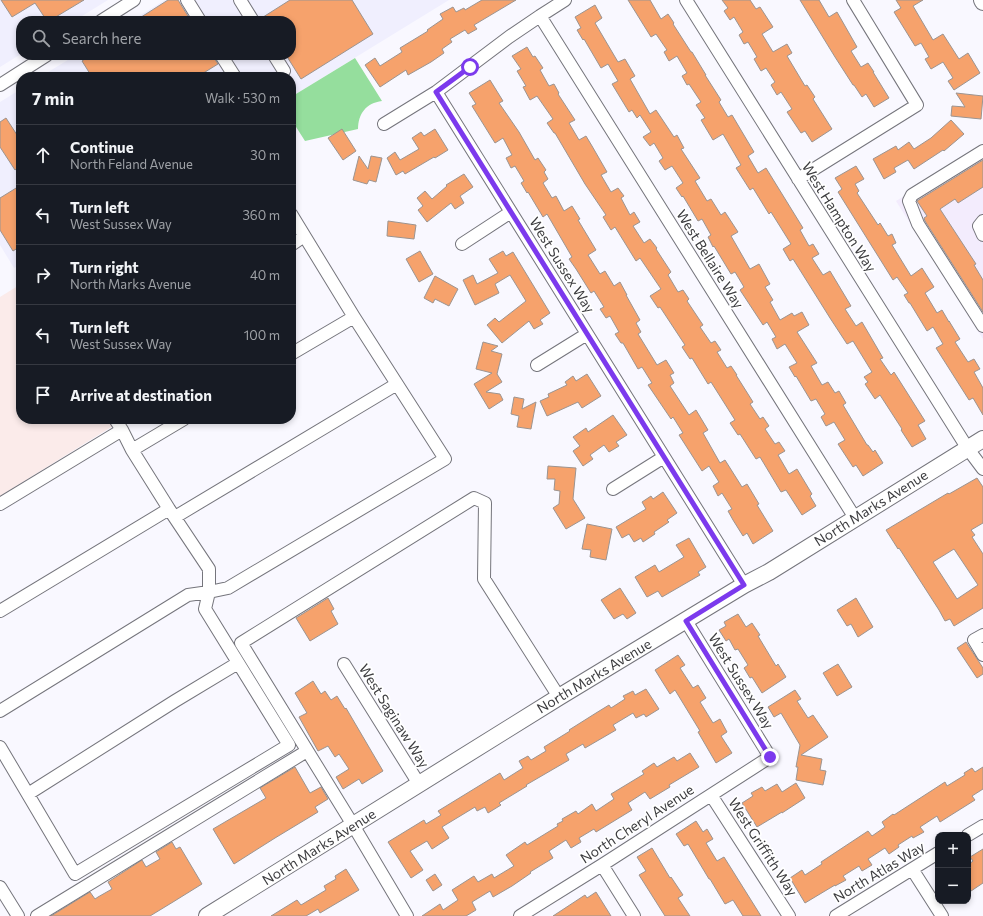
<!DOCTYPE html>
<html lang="en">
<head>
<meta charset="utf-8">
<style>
	:root { --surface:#171b24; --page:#20242c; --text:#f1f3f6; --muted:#9ea1a6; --line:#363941 }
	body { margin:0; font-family:Commissioner,sans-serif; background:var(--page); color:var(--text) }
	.controls { position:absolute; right:12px; bottom:12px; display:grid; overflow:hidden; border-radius:8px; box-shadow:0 2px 6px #0003 }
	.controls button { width:36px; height:36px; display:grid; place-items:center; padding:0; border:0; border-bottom:1px solid var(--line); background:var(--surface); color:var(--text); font:20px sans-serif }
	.stop { position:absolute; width:12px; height:12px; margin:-9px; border:3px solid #7c3aed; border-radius:50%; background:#fff }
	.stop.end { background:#7c3aed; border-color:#fff; box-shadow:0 1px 4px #0008 }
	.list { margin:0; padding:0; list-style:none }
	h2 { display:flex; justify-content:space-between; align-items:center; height:52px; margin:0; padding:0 16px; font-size:17px }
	h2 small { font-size:13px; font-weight:400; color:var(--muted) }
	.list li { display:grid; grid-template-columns:26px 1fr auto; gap:12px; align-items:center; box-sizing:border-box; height:60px; padding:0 16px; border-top:1px solid var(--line) }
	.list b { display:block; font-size:15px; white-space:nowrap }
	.list p { margin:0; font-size:13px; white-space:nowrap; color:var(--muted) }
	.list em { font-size:13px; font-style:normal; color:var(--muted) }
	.icon { flex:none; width:22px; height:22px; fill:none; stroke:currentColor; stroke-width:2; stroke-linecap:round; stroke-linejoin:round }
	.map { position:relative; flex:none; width:983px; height:916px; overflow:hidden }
	.search { position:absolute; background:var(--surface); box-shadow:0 2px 6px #0003; left:16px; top:16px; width:280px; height:44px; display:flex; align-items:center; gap:10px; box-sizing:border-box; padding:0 14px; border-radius:16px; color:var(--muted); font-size:15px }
	.panel { position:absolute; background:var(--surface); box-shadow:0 2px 6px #0003; left:16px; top:72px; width:280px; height:352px; border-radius:16px }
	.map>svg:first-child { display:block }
</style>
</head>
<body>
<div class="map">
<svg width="983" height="916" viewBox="0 0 983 916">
	<rect width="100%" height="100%" fill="#f9f8ff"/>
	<!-- commercial -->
	<path fill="#f3ecfd" d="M983,147V339L896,201Z"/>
	<!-- built -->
	<path fill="#f0effe" d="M0,0H108L74,21H21V54L0,67Z
		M165,0H449L291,97V77H40L76,55H291V21H131Z
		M21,89V264L14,268L0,245V102Z"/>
	<!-- education -->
	<path fill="#fbebea" d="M21,284V419H108L113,426L0,496V297Z"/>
	<!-- green -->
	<path fill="#95de9d" d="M355,58L382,101C366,103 358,114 358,129L305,141L291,119V97Z"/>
	<!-- building -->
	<path fill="#f6a26c" stroke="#9c9490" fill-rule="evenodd" d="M1,0H84L49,21H47L35,3L12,17Z
		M168,0H178L191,21H135Z
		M290,0H352L373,34L301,79L286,55H291V21H260V19Z
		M482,0H516L474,25L477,29L468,34L465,30L450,39L452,42L442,49L444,53L431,62L408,75L406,70L380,87L365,65L375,58L380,66L402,52L400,48L428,31L427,30L443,19L440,14L453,7L456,12L464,8L465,10Z
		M628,0H650L661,19L668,14L674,23L673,24L691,52H692L706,75H705L721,100L719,102L728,117L732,115L754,152L748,156L758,173L766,168L803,228L800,230L809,246L813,244L819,254L812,258L823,275L830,271L851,306L845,309L856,326L862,322L883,358L880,359L891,375L894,372L925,421L918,425L926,439L912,447L901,430L902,429L880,395L875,399L865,384L868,382L864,377L872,372L853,341L847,344L830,318L793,259L790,261L783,249L791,244L771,212L769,214L753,188L750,190L736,168L741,165L723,134L713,140L701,120L705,118L696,105L701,102L689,84L687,85L682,76L687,73L677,56L669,61L664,52L667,50L656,34L651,37Z
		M722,0H750L756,9L760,7L773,27L762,34L773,52L787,44L792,53L787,56L805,86L807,85L815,97L813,99L832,129L812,142L805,131L801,133L787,112L792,109L781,92L777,95L771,85L775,82L766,68L761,71L754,59L757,57L748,42L744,44L739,35L743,32L734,17L730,20L724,11L728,8Z
		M800,0H819L829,17L837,12L857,47L851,51L861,67L868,63L874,72H873L889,98L874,107L866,94L862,97L854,85H853L835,57Z
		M896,0H923L913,6L933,40L943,34L959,59L968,53L980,73L954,90L948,81L953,78L943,62L931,69L925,59L929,57L921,43L915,46L894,12L901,8Z
		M595,5L602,18L595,23L618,62L625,59L635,76L630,79L650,114L656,110L674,137L677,135L684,148L681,149L700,178L695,181L707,201L711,199L721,215L725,212L738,232L731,236L750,269L759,264L770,284L765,287L773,300L770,302L780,320L792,313L794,316L802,312L809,325L797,332L817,363L811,366L822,385L828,382L835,393L839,391L846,403L843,405L867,445H868L873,452L875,450L883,463L863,476L856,465L853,467L838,444L845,440L834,422L826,426L821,417L825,414L816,399L811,401L796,376L795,377L789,367L797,363L785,344L777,349L772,339L776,337L767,322L763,325L740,290L744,287L735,272L731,274L714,246L713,247L708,237L711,235L702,219L698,221L683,196L682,197L676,188L683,183L672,166L665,170L659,161L663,158L654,143L650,146L643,137L651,132L640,115L637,118L632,110L629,112L612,84L618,81L608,64L601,68L584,39L583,40L577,30L581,28L575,17Z
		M527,47L533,57L535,56L543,68L540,70L549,86L554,84L559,93L558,94L575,120L569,123L579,140L586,136L592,146L607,172L601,175L611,192L618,188L624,196L621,198L630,215L634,212L640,222L633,226L644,243L650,239L657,248L656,249L671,272L668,275L678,292L683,290L689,299L687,301L703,325L700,327L711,343L715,341L721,350L717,352L727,368L731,366L737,375H736L753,402L750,404L760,419L763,417L769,426L765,429L775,444L779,442L785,451L778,455L789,474L797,469L812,494L810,496L816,506L802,515L786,490L781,492L760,457L756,459L740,434L738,435L730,423L735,420L711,382L708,384L692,358L690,359L682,347L685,345L660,307L658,308L650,296L661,289L640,258L636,261L615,227L611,230L603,217L606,215L585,184L555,133H554L547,123L553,119L537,96L530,100L523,87L526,86L517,71L521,69L512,56Z
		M91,55H212L218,64L197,77H92L82,61Z
		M490,80L503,101L499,103L519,132L535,160L538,158L546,170L544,172L548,179L543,183L552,198L556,196L564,211L572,206L580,219L578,220L596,250L588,255L600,274L605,271L614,286L620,282L627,295H626L640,320L636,323L641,332L638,334L657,365L666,360L674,373L670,375L674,383L670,386L689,415L696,410L708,430L703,433L720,463L725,460L742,487L747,484L759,504L757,505L773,531L753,544L747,533L743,536L733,520L728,511L732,509L722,493L718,496L713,486L719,482L709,466L702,471L679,435L683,433L673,417L671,419L648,385L652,383L642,367L638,369L623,343H621L615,334L619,332L610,316L606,318L600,309L604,307L594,291L591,293L576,269L569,259L572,257L547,214L543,217L528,192L527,193L521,183L524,181L515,166L511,168L506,158L512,155L503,138L495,143L472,106L476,104L469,93Z
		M956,93L983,96L981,119L951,116L952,106L965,107Z
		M6,118L21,141V165L15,170L0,147V122Z
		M951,120L964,134L944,151L943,150L914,169L908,160L894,168L896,172L884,179L873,159L896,146L898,150L909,142L914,149L931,138Z
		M342,129L356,151L343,160L328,138Z
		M435,129L448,150L435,158L434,157L405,174L403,171L396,175L387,158L395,152L400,160L419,149L412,138L421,132L424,136Z
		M359,156L368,169L371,156L382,158L376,182L369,180L367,184L353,180Z
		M983,160V187L958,203L955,199L940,209L976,264L974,265L983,280V312L925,221L924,218L927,216L917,201Z
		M856,166L864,179L855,184L859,191L857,193L878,225L880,223L888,236L892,234L896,243L892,245L911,276L922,268L934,287L925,293L937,313L942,310L949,322V321L960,339L955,342L968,362L974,359L980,369L974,372L983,388V415L973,398L969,400L936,348L943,344L933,327L927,331L910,303H909L904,295L908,293L897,277L893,280L838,192L842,189L835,178Z
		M464,174L473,187L460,196L464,203L455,209L451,203L427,222L418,210L423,206L417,198L425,191L432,199L447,186L446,185Z
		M21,185V246L13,251L0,230V198Z
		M388,221L416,225L414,239L387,236Z
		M420,251L433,274L419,282L406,259Z
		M503,251L506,256L513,252L550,313L540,320L543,324L534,329L529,321L502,343L487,325L495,318L499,322L526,301L510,275L495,284L499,293L475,305L463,280L473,275L477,284L498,273L489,259Z
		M435,276L458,289L449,306L435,299L433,303L424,298Z
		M483,342L498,346L491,351L502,354L497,374L502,382L486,392L500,394L503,400L489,409L474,384L492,373L476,369Z
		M587,374L601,396L582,408L578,402L547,416L540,401L549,397L548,394L567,385L565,382L573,376L576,381Z
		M514,397L524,399L522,409L536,402L531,429L517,427L519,416L511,414Z
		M613,415L627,435L616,442L619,446L609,452L604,445L590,455L593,459L583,466L573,451L580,446L573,437L586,428L588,432Z
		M548,466L576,468L573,499L585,518L566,529L553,508L559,504L560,491L554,490L555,479H547Z
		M977,478L983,487V523L971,530L975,535L972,537L983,554V608L954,626L950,619L945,621L939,610L899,548L898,549L886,530L948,493L949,494ZM954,549L978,585L957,599L933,562Z
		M663,492L677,513L667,520L669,522L654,532L655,534L643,542L641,538L634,542L629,534L622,538L616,527L646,509L642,502L651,496L653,499Z
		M587,524L612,529L606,560L590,557L591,550L582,549Z
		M689,538L706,567L698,572L700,575L662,597L658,591L647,597L635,577L655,565L659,572L684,557L676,545Z
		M620,588L636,613L627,619L623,614L614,619L601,600Z
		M328,598L334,609L331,611L338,624L310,641L296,618Z
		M856,598L873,627L858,637L851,624L847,626L837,610Z
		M738,614L746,627L752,623L760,635L758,636L776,666L778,664L786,677L762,693L752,677L750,678L744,668L748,665L738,649L735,650L729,639L726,641L719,630L726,626L724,622Z
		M966,642L983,668V674L977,678L957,648Z
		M678,655L685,665L680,668L693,688L698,685L706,698L700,702L713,723L720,719L727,732L721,736L732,753L716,763L698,732L700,731L675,690L670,694L655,670Z
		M838,664L852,687L837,696L823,673Z
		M313,681L321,694L325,691L331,700L337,696L345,709L346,708L383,771L362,784L359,779L343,789L336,777L349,769L339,754L335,757L328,746L318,751L299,717L307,713L295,693Z
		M646,689L659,709L646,717L644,714L636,718L633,713L613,725L616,730L585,748L583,744L566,754L569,760L526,785L527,786L499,803L501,805L488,813L485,807L477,811L475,807L442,827L449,838L432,849L427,841L410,851L423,870L411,878L388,842L424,820L426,824L441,815L438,811L500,773L504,780L523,768L519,761L528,756L531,760L546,751L544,747L570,731L569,730L596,713L609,705L611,708L625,699L623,696L633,691L635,695Z
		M795,690L801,699L797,701L808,718L813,715L828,737L801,755L822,759L820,770L826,771L823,785L796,780L798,767H796L800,745L781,713L774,717L768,707Z
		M690,753L699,767L669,785L670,787L650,799L645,792L628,803L632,810L596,832L594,829L579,838L581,842L571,848L566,840L549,851L553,858L530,872L531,873L512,886L493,897L490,891L472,902L476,910L466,916H422L440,904L443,910L458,900L452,890L474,876L478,882L492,874L494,878L514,866L506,855L525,842L527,845L558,826L557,824L563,821L562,819L576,811L578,814L592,804L596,811L614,799L611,794L644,774L642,771L654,763L657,767L674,757L677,761Z
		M295,767L310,793L321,787L328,799L315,807L318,812L275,838L234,864L213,829L266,798L260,788Z
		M983,767V789L972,796L975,800L940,822L937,816L920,827L924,832L913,838L912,836L898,845L899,847L889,854L885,848L868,859L872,865L862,871L859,866L843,876L846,880L835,886V885L805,903L790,878L802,870L805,875L822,864L821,862L868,831L872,836L885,827L882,822L893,814L894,815L945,782L947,786L965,775L964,773L972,768L975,772Z
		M796,783L805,798L782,813V812L757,827L742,803L753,796L751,793L762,787L765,791L777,784L782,792Z
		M696,821L703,832L707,829L713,839L706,843L717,861L724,857L761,916H743L733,900L725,904L710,879H709L688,844L684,846L676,834Z
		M172,842L176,849L180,847L202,884L173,902L150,916H51L90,892L95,899L98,897L112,889L108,882L142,860L146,867L160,859L156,852Z
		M652,848L670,878L671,877L683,895L678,898L690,916H665L639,875L646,871L637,857Z
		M983,849V883L968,893V865L973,861L970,857Z
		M346,869L359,890L320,913L318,909L306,916H271L297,900L301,905L326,890L324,886L336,879L335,876Z
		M435,874L442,885L433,891L426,880Z
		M596,892L611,916H553L585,895L587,898Z"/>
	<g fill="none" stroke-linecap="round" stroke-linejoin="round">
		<!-- minor casing -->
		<g stroke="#75757c" stroke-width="14">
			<path id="minor" d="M187,0L200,21
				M240,0L253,21
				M686,0L968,449L983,469
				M540,16L855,518
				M101,21L134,0
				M221,55L235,77
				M274,55L284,71
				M0,85L47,55
				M436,92L744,585
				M384,124L436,92L509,37L540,16L565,0
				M983,151L912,195L909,201L918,224L983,326
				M798,179L917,105L853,0
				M983,221L979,226L983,235
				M462,244L511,212
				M291,245L304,236
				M291,354L354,317
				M537,365L587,334
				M132,450L184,419
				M613,489L664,457
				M0,504L122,430
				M175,517L397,384
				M0,611L169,509
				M983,635L974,640L983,655
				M344,664L419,784
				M0,711L188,595L209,592L228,588L445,459L354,317L291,214
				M0,747L75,874L289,745L205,609L209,592V569L169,509L132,450L122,430L115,419
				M28,794L175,701L238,663
				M711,795L789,916
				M968,835L983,826
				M602,865L634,916
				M912,869L942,916
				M0,887L18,916
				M37,916L307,751
				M407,916L353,825L241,643L474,498L485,503L484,579L559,697
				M520,916L602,865L770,757L686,621
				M836,916L938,853"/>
		</g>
		<!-- major casing -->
		<g stroke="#75757c" stroke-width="18">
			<path id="major" d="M982,0L983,2
				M207,916L559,697L744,585L769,572L983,439"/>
		</g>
		<!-- minor -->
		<use href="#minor" stroke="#fff" stroke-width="12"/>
		<!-- major -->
		<use href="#major" stroke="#fff" stroke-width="16"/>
	</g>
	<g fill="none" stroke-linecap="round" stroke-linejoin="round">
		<!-- route -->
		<path stroke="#7c3aed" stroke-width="5" d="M470,67L436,92L744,585L686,621L770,757"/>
	</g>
	<g text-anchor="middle" stroke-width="3.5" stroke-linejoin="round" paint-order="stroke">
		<!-- street labels -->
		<g font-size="14" fill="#3c3c3f" stroke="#fff">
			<text transform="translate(839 217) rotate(58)" y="5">West Hampton Way</text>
			<text transform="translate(710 259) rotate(58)" y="5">West Bellaire Way</text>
			<text transform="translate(562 265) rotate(58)" y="5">West Sussex Way</text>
			<text transform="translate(871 508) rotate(-32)" y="5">North Marks Avenue</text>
			<text transform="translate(594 676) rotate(-31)" y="5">North Marks Avenue</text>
			<text transform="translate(741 681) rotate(58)" y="5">West Sussex Way</text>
			<text transform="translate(394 716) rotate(58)" y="5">West Saginaw Way</text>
			<text transform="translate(637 824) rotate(-33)" y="5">North Cheryl Avenue</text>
			<text transform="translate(319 847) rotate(-32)" y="5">North Marks Avenue</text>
			<text transform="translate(763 847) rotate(57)" y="5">West Griffith Way</text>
			<text transform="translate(879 872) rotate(-31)" y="5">North Atlas Way</text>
		</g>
	</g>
</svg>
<div class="controls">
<button>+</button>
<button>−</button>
</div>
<div class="stop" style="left:470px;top:67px"></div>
<div class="stop end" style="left:770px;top:757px"></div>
<div class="search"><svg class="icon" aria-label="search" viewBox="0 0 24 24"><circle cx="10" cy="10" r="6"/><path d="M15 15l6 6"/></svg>Search here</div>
<section class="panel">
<h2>7 min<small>Walk · 530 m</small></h2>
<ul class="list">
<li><svg class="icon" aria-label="ahead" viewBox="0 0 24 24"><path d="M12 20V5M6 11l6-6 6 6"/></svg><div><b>Continue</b><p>North Feland Avenue</p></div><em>30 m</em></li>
<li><svg class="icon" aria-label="left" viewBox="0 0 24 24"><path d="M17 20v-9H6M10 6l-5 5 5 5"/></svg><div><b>Turn left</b><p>West Sussex Way</p></div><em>360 m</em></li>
<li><svg class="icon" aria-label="right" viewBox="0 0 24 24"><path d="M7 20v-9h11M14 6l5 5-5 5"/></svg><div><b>Turn right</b><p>North Marks Avenue</p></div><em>40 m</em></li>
<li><svg class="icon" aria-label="left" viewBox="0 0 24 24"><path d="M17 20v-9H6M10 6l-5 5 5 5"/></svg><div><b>Turn left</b><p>West Sussex Way</p></div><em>100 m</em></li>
<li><svg class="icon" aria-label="arrive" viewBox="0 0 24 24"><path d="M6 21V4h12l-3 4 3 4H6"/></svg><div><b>Arrive at destination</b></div></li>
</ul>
</section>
</div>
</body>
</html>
